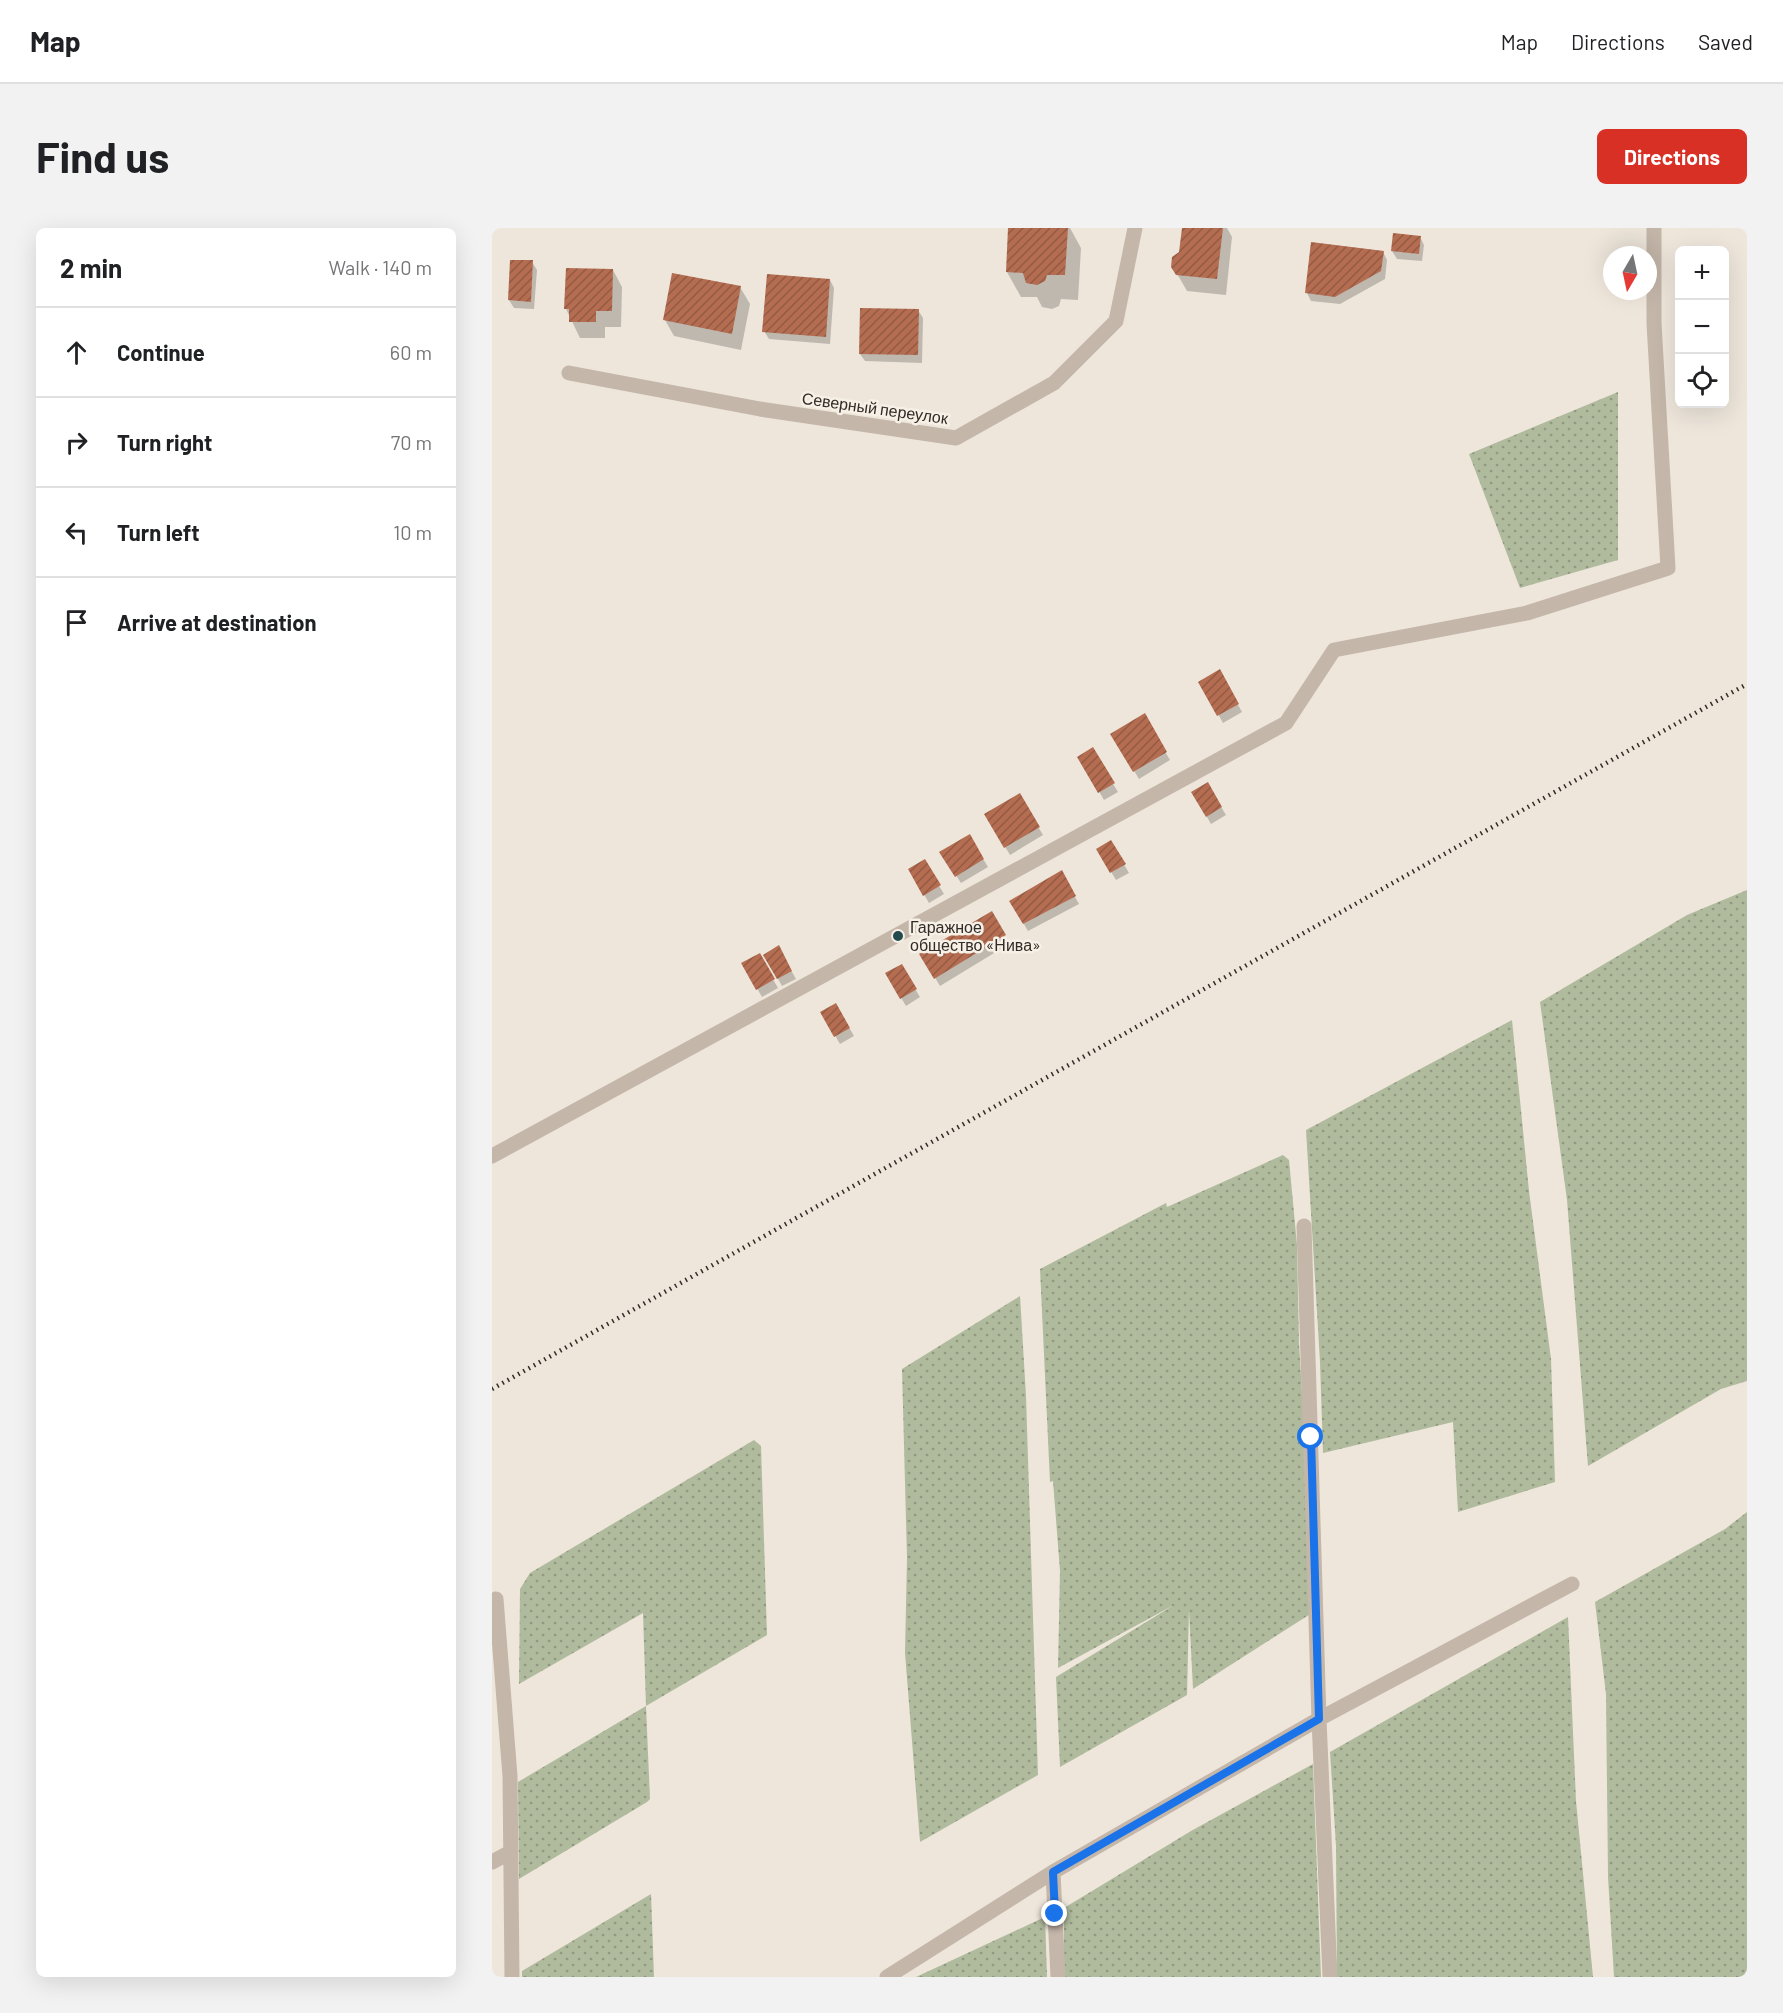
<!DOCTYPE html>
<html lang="en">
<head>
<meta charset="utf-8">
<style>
	:root { --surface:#fff; --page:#f2f2f2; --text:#202124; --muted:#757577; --line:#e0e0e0; --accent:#d93025 }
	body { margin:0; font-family:Barlow,sans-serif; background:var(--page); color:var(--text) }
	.controls { position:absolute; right:18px; top:18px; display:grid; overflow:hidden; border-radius:9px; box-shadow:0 6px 24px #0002 }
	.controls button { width:54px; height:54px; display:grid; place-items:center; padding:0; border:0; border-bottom:2px solid var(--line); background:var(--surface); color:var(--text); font:30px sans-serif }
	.compass { position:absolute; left:1111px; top:18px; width:54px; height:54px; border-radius:50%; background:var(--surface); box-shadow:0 6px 24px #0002; rotate:189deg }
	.stop { position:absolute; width:18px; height:18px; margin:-14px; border:4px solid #1a73e8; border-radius:50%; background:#fff }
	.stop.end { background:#1a73e8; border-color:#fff; box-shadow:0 2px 6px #0008 }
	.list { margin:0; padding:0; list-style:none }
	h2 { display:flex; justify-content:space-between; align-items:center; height:78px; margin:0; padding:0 24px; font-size:26px }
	h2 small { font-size:20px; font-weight:400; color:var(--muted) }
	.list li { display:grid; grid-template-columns:39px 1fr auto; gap:18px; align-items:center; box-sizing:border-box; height:90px; padding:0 24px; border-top:2px solid var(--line) }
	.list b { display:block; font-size:22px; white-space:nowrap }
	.list em { font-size:20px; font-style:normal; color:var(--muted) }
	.icon { flex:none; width:33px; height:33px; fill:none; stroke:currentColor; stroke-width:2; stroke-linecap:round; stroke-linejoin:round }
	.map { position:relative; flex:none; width:1255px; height:1749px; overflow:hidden; border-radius:9px }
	header { display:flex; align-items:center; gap:36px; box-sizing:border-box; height:84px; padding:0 30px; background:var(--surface); border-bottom:2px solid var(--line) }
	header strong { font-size:28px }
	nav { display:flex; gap:33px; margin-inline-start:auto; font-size:21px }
	.intro { display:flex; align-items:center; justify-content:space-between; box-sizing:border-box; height:144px; padding:0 36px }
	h1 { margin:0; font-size:42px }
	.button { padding:15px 27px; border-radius:9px; background:var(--accent); color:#fff; font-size:21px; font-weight:700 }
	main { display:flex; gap:36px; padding:0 36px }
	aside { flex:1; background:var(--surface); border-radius:9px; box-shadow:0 6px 24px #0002 }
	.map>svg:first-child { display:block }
</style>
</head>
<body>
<header>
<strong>Map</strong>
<nav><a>Map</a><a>Directions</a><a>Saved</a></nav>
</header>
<div class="intro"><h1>Find us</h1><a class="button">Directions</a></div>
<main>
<aside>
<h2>2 min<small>Walk · 140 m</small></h2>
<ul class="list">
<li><svg class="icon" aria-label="ahead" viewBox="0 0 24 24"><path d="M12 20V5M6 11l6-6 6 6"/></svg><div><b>Continue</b></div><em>60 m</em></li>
<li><svg class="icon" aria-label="right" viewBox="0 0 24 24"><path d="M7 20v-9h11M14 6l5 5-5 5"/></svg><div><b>Turn right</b></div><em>70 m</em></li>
<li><svg class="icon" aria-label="left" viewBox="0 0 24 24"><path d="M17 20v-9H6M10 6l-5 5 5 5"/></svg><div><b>Turn left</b></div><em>10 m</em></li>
<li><svg class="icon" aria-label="arrive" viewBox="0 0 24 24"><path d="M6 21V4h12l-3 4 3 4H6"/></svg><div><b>Arrive at destination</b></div></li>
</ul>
</aside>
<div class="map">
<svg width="1255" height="1749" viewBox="0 0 1255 1749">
	<defs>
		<pattern id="garden-dots" width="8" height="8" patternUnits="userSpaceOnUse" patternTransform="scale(1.5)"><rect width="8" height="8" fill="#b0bb9d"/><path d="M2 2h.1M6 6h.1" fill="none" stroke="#909880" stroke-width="1.8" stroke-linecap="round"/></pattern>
		<pattern id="building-hatch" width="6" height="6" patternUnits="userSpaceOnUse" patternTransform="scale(1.5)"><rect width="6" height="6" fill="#b56d51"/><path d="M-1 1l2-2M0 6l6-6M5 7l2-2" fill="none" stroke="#945a43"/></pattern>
	</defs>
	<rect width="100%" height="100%" fill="#eee6db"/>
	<!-- garden -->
	<path fill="url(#garden-dots)" d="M1126,164V332L1028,360L977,226Z
		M1255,662V1153L1229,1161L1096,1238L1075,972L1048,774L1195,687Z
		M1020,792L1037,963L1059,1131L1063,1254L966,1284L961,1194L831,1225L828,1134L814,902Z
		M791,927L797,932L805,1017L807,1115L823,1383L701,1461L697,1382L695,1467L568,1539L564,1449L682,1377L566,1440L568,1343L561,1253L558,1254L548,1041L674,975L675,979Z
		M528,1068L534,1168L546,1547L428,1614L413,1425L415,1330L410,1141Z
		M262,1212L269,1218L275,1407L154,1478L158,1571L155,1574L27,1651L26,1554L154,1478L151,1385L27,1456L28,1361L38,1345Z
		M1255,1284V1749H1122L1116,1649L1114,1466L1103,1374L1233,1301Z
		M1076,1389L1084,1573L1101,1749H845L844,1618L838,1524Z
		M821,1536L829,1749H572V1680L699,1603Z
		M159,1666L162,1749H30V1743Z
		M553,1689L555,1749H423H424Z"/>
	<!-- shadow -->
	<path fill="#0003" d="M518,0H578L589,20L586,72L569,71L567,78L560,81L550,79L545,69H529L515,44Z
		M691,0H735L740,9L734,67L695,63L691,56L681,39L688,24Z
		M928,9L932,17L930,33L905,31L900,23Z
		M891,24L895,32L893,51L848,76L819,73L815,65Z
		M40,34L45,42L42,81L22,80L17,72Z
		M121,42L130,59L129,99H113V110H88L74,81Z
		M338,52L342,60L338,116L277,111L272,103Z
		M248,59L258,76L249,122L182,108L173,92Z
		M426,82L431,90L430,135L373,133L368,126Z
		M727,443L750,484L731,495L708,454Z
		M652,488L678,532L647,551L620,506Z
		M600,521L626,564L612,572L587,529Z
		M715,556L734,587L719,596L701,565Z
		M527,567L551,607L518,627L494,587Z
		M477,608L496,639L469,655L454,632Z
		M619,614L637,645L624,652L606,622Z
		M432,633L452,666L437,675L418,642Z
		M569,644L587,676L536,703L519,674Z
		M499,685L517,716L448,758L429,726Z
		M286,719L304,751L290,758L273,727Z
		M267,727L286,760L270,769L251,736Z
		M409,738L428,769L414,778L395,746Z
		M344,777L362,808L348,816L330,785Z"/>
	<!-- building -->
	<path fill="url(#building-hatch)" d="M516,0H576L573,47H555L553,53L545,57L534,55L531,45L514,44Z
		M690,0H731L725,51L684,47L679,39L680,29L687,24Z
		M901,5L929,8L927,26L899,23Z
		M819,14L892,23L889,43L843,69L813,65Z
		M18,32H41L39,74L16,72Z
		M74,40L121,41L120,83H104V94H77V81H72Z
		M180,45L249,58L240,106L171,92Z
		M275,46L338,51L334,109L270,104Z
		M368,80L427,81L426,127L367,126Z
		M728,441L747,476L725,488L706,454Z
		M653,485L675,524L641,544L618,506Z
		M601,519L623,555L606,565L585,529Z
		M716,554L730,579L714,589L699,564Z
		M528,565L548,599L512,620L492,586Z
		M478,606L492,631L463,649L447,624Z
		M619,612L634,636L618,645L604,621Z
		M433,631L449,657L431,668L416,641Z
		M570,642L584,668L531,696L517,673Z
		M500,683L514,707L442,751L427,726Z
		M287,717L300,743L285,751L271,727Z
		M268,725L283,751L264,762L249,735Z
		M410,736L425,761L408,771L393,745Z
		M344,775L358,800L342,809L328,784Z"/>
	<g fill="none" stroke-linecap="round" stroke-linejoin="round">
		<!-- minor -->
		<path stroke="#c4b6a9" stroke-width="15" d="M77,145L268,181L464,210L562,155L624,93L643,0
			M0,928L794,495L842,422L1035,385L1176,340L1162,95V0
			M812,998L827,1491L838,1749
			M4,1371L18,1548L20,1749
			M0,1634L17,1625
			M561,1644L566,1749
			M395,1749L561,1644L827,1491L1080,1356"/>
		<!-- rail -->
		<path stroke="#322b27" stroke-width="4.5" stroke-dasharray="1.5 4.5" stroke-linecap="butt" d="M0,1161L1255,456"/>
	</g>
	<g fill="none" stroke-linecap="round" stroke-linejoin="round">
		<!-- route -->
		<path stroke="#1a73e8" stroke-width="8" d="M563,1686L561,1644L827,1491L819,1209"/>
	</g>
	<!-- markers -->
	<circle fill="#234a4e" stroke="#f6f0e6" stroke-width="2" cx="406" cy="708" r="6"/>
	<g text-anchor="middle" stroke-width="5" stroke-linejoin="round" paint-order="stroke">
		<!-- street labels -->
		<g font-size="16" fill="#322b27" stroke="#f6f0e6">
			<text transform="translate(383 180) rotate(8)" y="6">Северный переулок</text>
		</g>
		<!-- poi labels -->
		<g font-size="16" fill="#322b27" stroke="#f6f0e6" text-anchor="start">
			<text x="418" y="705">Гаражное<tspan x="418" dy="18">общество «Нива»</tspan></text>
		</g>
	</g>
</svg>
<div class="controls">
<button>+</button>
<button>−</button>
<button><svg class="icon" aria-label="locate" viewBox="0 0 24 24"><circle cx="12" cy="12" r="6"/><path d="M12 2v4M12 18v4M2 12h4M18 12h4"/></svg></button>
</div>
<svg class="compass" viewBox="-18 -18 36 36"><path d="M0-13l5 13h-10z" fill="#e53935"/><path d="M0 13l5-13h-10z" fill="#757577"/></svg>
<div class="stop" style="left:819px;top:1209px"></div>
<div class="stop end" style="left:563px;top:1686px"></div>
</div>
</main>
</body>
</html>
